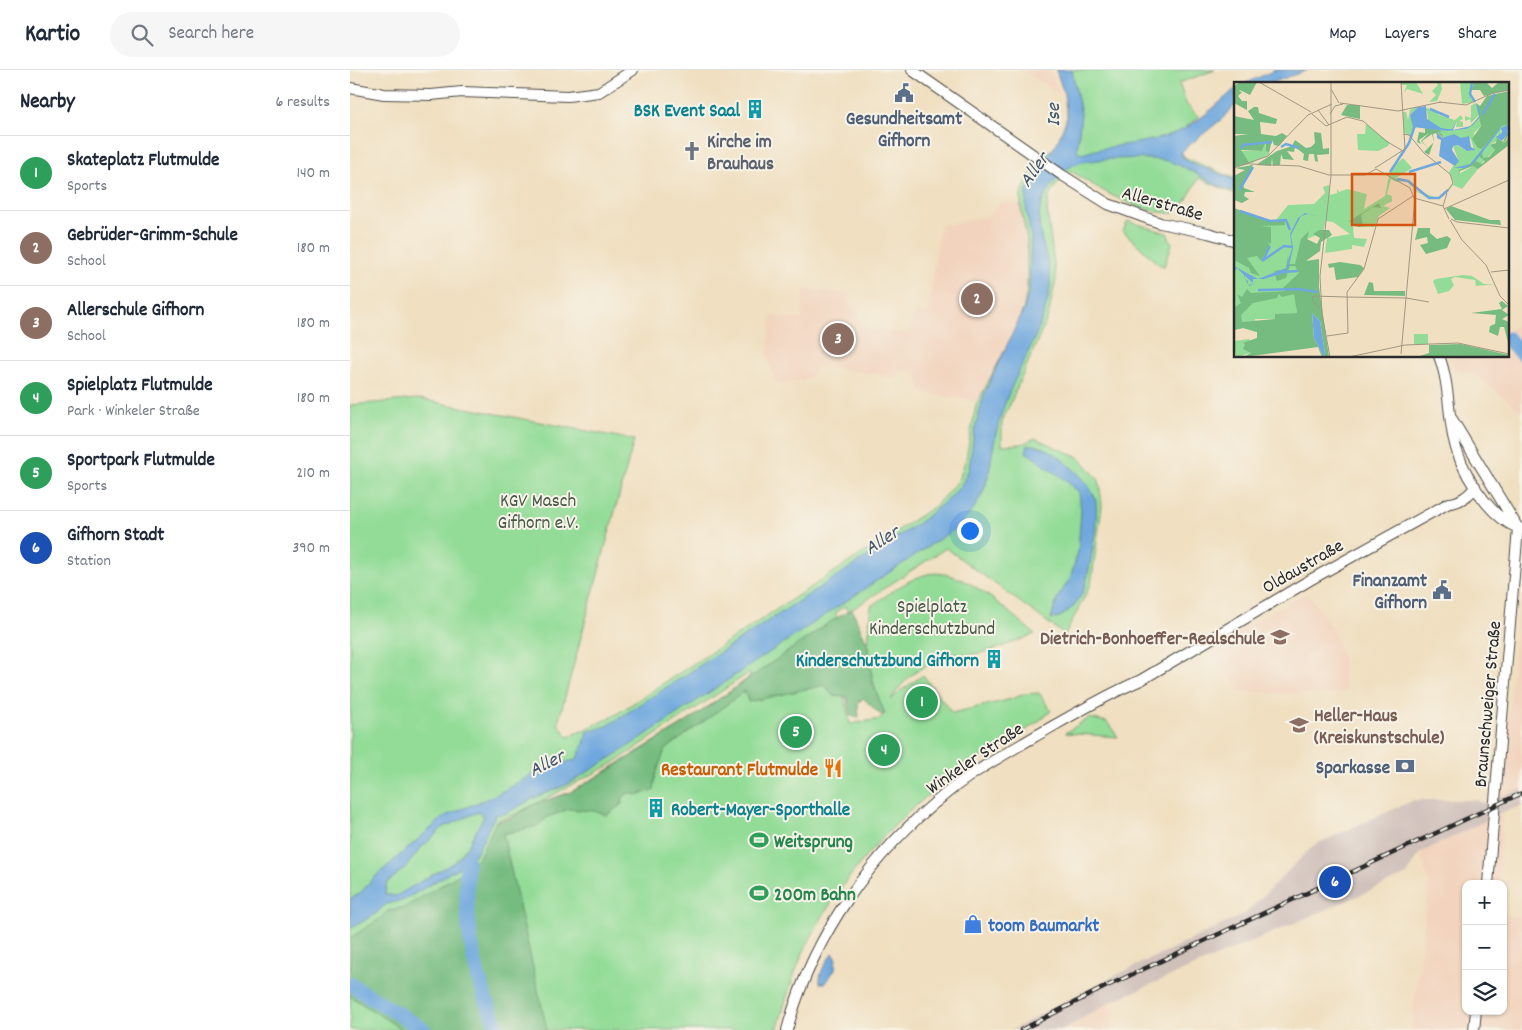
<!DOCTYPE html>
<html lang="en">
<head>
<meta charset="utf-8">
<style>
	:root { --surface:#fff; --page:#f6f6f7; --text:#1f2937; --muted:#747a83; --line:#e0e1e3; --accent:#d1495b }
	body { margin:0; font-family:Dekko,sans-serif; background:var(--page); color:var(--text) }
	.controls { position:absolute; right:15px; bottom:15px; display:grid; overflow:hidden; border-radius:10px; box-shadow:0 1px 4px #0004 }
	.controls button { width:45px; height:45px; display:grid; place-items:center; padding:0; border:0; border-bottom:1px solid var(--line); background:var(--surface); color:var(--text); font:25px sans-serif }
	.you { position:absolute; left:619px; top:460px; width:18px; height:18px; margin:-12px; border:4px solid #fff; border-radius:50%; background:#1a73e8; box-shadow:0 0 0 8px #1a73e833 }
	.badge { display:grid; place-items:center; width:32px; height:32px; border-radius:50%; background:var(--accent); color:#fff; font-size:16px; font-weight:700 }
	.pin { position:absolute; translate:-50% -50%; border:2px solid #fff; box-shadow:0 1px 5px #0006 }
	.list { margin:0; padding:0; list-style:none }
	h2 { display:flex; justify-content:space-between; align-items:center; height:65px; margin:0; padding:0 20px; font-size:21px }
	h2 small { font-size:16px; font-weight:400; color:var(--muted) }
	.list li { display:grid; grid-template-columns:32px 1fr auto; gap:15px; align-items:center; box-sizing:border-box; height:75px; padding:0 20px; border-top:1px solid var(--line) }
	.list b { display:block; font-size:19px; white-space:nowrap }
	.list p { margin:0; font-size:16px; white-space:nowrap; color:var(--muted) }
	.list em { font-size:16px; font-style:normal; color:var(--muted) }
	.icon { flex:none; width:28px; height:28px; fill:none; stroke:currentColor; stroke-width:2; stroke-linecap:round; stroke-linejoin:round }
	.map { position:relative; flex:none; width:1172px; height:960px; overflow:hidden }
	header { display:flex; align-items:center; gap:30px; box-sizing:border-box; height:70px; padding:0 25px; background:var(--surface); border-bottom:1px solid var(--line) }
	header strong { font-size:24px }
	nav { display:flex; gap:28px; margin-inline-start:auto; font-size:18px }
	.search { width:350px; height:45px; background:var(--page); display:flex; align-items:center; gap:12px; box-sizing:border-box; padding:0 18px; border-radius:28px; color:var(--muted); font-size:19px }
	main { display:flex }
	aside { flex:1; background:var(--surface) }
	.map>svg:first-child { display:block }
</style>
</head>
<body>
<header>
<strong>Kartio</strong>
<div class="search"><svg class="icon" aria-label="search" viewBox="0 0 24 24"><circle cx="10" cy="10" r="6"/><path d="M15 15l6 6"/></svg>Search here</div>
<nav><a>Map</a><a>Layers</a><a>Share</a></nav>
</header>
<main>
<aside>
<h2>Nearby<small>6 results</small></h2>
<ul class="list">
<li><span class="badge" style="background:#2e9e5b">1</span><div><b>Skateplatz Flutmulde</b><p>Sports</p></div><em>140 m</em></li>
<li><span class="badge" style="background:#8d6e63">2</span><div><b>Gebrüder-Grimm-Schule</b><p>School</p></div><em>180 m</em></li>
<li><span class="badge" style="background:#8d6e63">3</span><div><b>Allerschule Gifhorn</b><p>School</p></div><em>180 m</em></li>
<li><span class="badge" style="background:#2e9e5b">4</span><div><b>Spielplatz Flutmulde</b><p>Park · Winkeler Straße</p></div><em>180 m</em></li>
<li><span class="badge" style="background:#2e9e5b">5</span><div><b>Sportpark Flutmulde</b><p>Sports</p></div><em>210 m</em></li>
<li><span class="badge" style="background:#1a4fb4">6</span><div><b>Gifhorn Stadt</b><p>Station</p></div><em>390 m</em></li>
</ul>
</aside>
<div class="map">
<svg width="1172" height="960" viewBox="0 0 1172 960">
	<rect width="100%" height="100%" fill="#f7f3e8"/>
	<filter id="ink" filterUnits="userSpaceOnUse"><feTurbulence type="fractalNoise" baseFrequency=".02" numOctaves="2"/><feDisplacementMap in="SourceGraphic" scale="10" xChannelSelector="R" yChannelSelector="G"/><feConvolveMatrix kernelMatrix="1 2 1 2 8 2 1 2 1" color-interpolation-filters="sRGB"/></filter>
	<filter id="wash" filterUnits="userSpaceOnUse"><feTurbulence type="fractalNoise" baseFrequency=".0096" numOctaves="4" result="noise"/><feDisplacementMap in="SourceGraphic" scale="20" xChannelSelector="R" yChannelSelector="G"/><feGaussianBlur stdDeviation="1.12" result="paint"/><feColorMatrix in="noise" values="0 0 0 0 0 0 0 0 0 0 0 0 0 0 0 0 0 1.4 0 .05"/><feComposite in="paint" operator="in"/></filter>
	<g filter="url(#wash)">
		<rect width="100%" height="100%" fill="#f0dfc0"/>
		<!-- built -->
		<path fill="#f2d4be" d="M672,0H700L710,25L702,19Z
			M650,132L675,135L680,169L678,220L661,266L631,324L629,332L571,322L567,302L549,300L547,308L468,295L460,308L434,314H427L424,310L417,284L422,246L452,249L454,219L501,223L499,234L510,246L509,257L559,264L566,241L578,244L590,156L639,146Z
			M1172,253V342L1123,303L1104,300L1098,286H1158V260Z
			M1172,498V719L1151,727Z
			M957,523L982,557L993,588L995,623L937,624L890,621L857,576Z
			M1153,742L1148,814H1116V941H1153V845L1172,846V960H1061L1079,813L1070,783Z
			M760,932L766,960H713Z"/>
		<!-- industrial -->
		<path fill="#cfc0ba" d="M1172,719V736L1153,742L1070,783L1057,805L760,932L713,960H661L760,908L895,844L964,775L1064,730H1126L1133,733Z"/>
		<!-- green -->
		<path fill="#93dc97" stroke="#5f8461" d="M722,0H865L829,13L836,34L849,47L831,61L816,66L836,88L886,109V125L849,108L834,134L823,143C790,144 748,119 721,101L707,114L699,127L697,140L706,209L698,247L652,352V375L672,374L685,368L730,388L749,410L752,436L741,514L715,565L596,478L498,542L495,536L486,542L492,595L488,596L500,654L530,649L534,644C518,602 516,581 521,536C537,525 555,511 574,505C611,493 658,543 685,564C658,574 627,590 599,583C575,595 554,606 541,630L549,622L573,605L602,643L658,630L675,624L689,623L701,641C672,667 634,683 603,706C541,751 487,812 454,881C442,906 435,934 427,960H194L146,752L159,749L183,735L221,722L335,653L400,607L399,603L262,694L164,745L145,751L192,960H0V335L69,329L284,370L208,653L218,667L262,647L585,436L609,410L616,388L626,335L662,266L673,239L677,220V170L671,138V125L680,105L700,80H727Z
			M778,151L817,163L822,174L814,196L808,194L773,161Z
			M739,648L757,652L768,667L715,663Z"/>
		<!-- forest -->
		<path fill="#76bc80" stroke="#507456" d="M502,539L517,573L523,613L535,644L531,645L513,628L508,633L509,648L500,646L497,627L483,626L475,615L398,632L395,621L315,680L306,704L304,720L287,725L279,723L273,727L272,734L257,745L244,741L219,739L198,747L187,756L153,764L197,960H53L0,926V868L28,850L38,841L55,837L113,802L129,787L146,752L159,749L183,735L221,722L266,696L335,653L480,552Z"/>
		<!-- water -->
		<path fill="#6fa8de" stroke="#4d6a84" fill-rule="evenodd" d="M706,0H722L731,44L727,82L732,84C764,73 800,75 830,61C850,51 869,33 886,18V34L872,49L832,81V86L842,93L886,110V122C861,116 841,97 817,91C802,87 740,88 726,94C710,100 693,124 690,140C685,167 703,191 700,218C693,266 661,306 649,352C636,399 645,422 606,458L267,684L218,714L182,729L157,743L145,745L127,782L111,796L54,830L36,834L27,843L0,859V829L9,824L26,806L95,746L144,726L195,697L226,690L234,674L237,662L257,656L570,452L602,426L612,414L619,399L624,363L634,324L674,239L679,220L681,168L676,138L677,120L708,71L717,47L714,24ZM128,742L134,746L118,775L106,791L46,826L35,824L37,813L56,797L71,778L92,758Z
			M925,0H958L918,14H894Z
			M678,375C692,374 705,383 715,392C727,402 739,413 745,428C750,443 740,499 735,516C731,529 717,548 701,549L708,527L720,509L728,482L731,441L729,422L714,409L676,382Z
			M483,883L486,886L485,899L476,913H470C469,902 476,892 483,883Z"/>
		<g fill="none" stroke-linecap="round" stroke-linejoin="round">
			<!-- river -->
			<path stroke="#6fa8de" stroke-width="15" d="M1158,269L1172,284
				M117,791C114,849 122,907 149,960
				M0,914L74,960"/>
		</g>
	</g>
	<g filter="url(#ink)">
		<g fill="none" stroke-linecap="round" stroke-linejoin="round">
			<!-- tertiary casing -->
			<g stroke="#494641" stroke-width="12">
				<path id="tertiary" d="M562,0L712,105L758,134L810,153L858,163L886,171
					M0,18L34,24L81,25L112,22L218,26L249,22L283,0
					M1089,286C1099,312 1098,340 1103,366C1109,398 1139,450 1172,459
					M1102,349L1168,458
					M1138,814L1168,458
					M437,960C463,865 521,783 598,722C624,701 655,684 684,667C719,647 754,626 791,610L960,510L1099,433C1108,433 1121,425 1125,416
					M1124,960L1126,941"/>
			</g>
			<!-- tertiary -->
			<use href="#tertiary" stroke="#fff" stroke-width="10"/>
			<!-- rail casing -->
			<g stroke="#2b2b2b" stroke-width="4.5">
				<path id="rail" d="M671,960L755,917L1172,723"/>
			</g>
			<!-- rail -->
			<use href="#rail" stroke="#f7f3e8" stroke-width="2.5" stroke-dasharray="8" stroke-linecap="butt"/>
		</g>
	</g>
	<!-- icons -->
	<defs>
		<g id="civic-bare" transform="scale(1.5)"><path d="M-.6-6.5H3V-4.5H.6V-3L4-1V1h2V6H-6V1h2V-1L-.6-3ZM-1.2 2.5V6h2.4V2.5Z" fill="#5c6f8a" stroke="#f7f3e8" stroke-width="2.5" paint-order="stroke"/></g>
		<g id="building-bare" transform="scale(1.5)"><path d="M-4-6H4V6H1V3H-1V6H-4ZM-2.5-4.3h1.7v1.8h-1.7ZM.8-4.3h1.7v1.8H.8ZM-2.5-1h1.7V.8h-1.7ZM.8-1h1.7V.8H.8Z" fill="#0f9aa8" stroke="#f7f3e8" stroke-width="2.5" paint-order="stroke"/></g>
		<g id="church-bare" transform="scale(1.5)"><path d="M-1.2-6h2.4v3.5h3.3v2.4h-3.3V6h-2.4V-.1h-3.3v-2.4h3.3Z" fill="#6b7280" stroke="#f7f3e8" stroke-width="2.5" paint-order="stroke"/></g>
		<g id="school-bare" transform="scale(1.5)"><path d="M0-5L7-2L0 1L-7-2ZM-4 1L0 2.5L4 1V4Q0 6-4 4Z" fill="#8d6e63" stroke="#f7f3e8" stroke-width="2.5" paint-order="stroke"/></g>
		<g id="bank-bare" transform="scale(1.5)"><path d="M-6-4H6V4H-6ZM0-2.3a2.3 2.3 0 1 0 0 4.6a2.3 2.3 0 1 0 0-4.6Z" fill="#5c6f8a" stroke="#f7f3e8" stroke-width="2.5" paint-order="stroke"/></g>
		<g id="restaurant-bare" transform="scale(1.5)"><path d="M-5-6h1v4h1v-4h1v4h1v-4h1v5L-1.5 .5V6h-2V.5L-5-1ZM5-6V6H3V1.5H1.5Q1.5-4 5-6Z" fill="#e8710a" stroke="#f7f3e8" stroke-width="2.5" paint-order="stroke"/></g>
		<g id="stadium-bare" transform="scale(1.5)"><path d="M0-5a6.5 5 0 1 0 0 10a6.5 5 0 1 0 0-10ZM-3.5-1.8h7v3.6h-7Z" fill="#2e9e5b" stroke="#f7f3e8" stroke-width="2.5" paint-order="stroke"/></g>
		<g id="shop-bare" transform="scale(1.5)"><path d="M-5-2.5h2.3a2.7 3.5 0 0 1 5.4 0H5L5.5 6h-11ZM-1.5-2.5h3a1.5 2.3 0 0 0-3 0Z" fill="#3f7fe0" stroke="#f7f3e8" stroke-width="2.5" paint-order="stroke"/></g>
	</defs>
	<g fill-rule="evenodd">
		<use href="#civic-bare" x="554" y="23"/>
		<use href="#building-bare" x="405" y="39"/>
		<use href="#church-bare" x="342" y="81"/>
		<use href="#civic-bare" x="1092" y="520"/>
		<use href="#school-bare" x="930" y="567"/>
		<use href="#building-bare" x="644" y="589"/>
		<use href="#school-bare" x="949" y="655"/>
		<use href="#bank-bare" x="1055" y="696"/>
		<use href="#restaurant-bare" x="483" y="698"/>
		<use href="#building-bare" x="306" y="738"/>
		<use href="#stadium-bare" x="409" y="770"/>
		<use href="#stadium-bare" x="409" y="823"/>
		<use href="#shop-bare" x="623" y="854"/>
	</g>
	<g text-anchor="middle" stroke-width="4" stroke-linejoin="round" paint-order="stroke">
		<!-- culture labels -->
		<g font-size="19" font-weight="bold" fill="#0d838f" stroke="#f7f3e8" text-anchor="end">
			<text x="390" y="46">BSK Event Saal</text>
			<text x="629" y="596">Kinderschutzbund Gifhorn</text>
			<text x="321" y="745" text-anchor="start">Robert-Mayer-Sporthalle</text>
		</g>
		<!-- service labels -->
		<g font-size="19" font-weight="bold" fill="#4e5e75" stroke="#f7f3e8" text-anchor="end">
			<text x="554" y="54" text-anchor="middle">Gesundheitsamt<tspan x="554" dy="22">Gifhorn</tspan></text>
			<text x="1077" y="516">Finanzamt<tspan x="1077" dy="22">Gifhorn</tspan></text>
			<text x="1040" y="703">Sparkasse</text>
		</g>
		<!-- worship labels -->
		<g font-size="19" font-weight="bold" fill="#5b616d" stroke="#f7f3e8" text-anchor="start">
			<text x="357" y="77">Kirche im<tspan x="357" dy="22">Brauhaus</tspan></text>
		</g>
		<!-- street labels -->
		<g font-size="19" fill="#2b2b2b" stroke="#f7f3e8">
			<text transform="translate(813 132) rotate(16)" y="7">Allerstraße</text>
			<text transform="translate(952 495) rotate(-30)" y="7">Oldaustraße</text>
			<text transform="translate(1136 634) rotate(-85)" y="7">Braunschweiger Straße</text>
			<text transform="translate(624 687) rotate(-34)" y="7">Winkeler Straße</text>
		</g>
		<!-- park labels -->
		<g font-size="19" fill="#455746" stroke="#f7f3e8">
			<text x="188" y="436">KGV Masch<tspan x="188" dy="22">Gifhorn e.V.</tspan></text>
			<text x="582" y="542">Spielplatz<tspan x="582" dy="22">Kinderschutzbund</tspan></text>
		</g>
		<!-- education labels -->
		<g font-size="19" font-weight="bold" fill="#785e54" stroke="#f7f3e8" text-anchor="end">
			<text x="915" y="574">Dietrich-Bonhoeffer-Realschule</text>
			<text x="964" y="651" text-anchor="start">Heller-Haus<tspan x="964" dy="22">(Kreiskunstschule)</tspan></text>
		</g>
		<!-- food labels -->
		<g font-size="19" font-weight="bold" fill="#c56008" stroke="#f7f3e8" text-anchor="end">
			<text x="468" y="705">Restaurant Flutmulde</text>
		</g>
		<!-- leisure labels -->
		<g font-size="19" font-weight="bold" fill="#27864d" stroke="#f7f3e8" text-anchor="start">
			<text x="424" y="777">Weitsprung</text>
			<text x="424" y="830">200m Bahn</text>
		</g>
		<!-- shop labels -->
		<g font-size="19" font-weight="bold" fill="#366cbe" stroke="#f7f3e8" text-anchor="start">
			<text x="638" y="861">toom Baumarkt</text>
		</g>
		<!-- water labels -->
		<g font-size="20" font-style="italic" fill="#43576a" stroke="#f7f3e8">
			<text transform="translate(702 45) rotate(-91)" y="7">Ise</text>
			<text transform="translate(683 99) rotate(-54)" y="7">Aller</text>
			<text transform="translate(531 469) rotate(-33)" y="7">Aller</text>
			<text transform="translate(196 692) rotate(-27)" y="7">Aller</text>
		</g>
	</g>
	<!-- overview -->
	<g transform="translate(884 12)">
		<rect width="275" height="275" fill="#f0dfc0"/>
		<path d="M168,0H182L189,12L173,7L170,11L173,3H167ZM202,0H207L208,7L203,19L195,20L202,13L198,9L204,3ZM226,0H237L235,12L240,20L228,22ZM241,21L246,32L237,41L236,37L231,39V34L237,36V24ZM181,25L200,27L205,33L221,38L227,33L229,37L225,39L229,40V45H222L223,39L218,47H207L194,38L193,29L183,26L176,33L180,45L177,55L170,50L169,30H172L174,38L176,28ZM246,35L247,44L240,51L244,66L261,45L275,39V44L266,49L272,54L264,53L269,57L263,52L265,58L256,63L261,68L247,82L242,79L225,88L224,96L225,92L239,84L244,87L228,107L219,103L209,114L202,117L195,116L183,110L173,99L162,100L157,97L153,112L158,114V119L149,124L156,126L145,134L140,145L119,144L120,156L133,157L130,165L118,163V167L91,171L93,156L116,152L99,140L92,139L89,150L69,159L67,191L61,210L63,231L49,232V237H21L22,250L9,246L0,248V136L42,138L54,123L80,122L91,111L89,105L95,103L96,113L103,111V107L105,110L113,107L133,112L130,127L151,114L156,88L169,76L178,86L162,96L174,98L183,109L204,116L220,101L215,90L224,77L219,64L223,63L233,69L240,68L237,57L209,56L204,49L232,47ZM132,42L156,61L154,64L144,69L124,68L123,52H131ZM32,59V69L36,72L16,82L6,69H28ZM229,193L238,194L250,202H261L242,204L241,198L221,195L217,197L220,203L215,209L204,212L199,199L202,197ZM180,252H194V262H180ZM15,257L16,260L8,261L11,262L10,267L18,271L2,275L0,259Z" fill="#93dc97"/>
		<path d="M6,0H23L16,13L6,8L5,9L8,10L4,14L8,19H13V28L0,21V4ZM240,0H252L258,6L265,0H275V8L250,14L246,8H237ZM275,9V42L268,44L248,67L244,66L238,57L247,44L242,21L246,24L253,14ZM113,23H126V37L107,33ZM20,25H24L25,31L43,37L42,42L26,40L27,52L42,54L48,51L53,54L45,64L40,63L38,58L35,71L32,69V59L28,69L7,68L16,82L0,85V54L14,52H0V34L20,38L14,29ZM191,45L210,49L204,50L208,52L209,56L203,50L205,58L202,51L199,52L200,59L195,73L190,70L200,60L198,52L188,59L193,65L187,59L195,51L185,58L187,62L183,60L185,50L191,51ZM275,47V51L272,58L268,62L273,58L275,53V63L244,87L239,84L226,89L224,96L225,88L242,79L248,82L251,79L245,74L248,70L249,76L255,75L261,68L256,63L262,61L263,56L269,60ZM80,50L87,51L89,67L95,66V72L83,73L84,80L81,79L80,72H75L74,79L69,78L70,72L61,65L60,70L53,69L60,78L49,77L47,72L46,83L39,84L38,76L37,84L22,83L43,69L58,64L61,58L72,66L77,65L81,61ZM19,83L9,102L10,106L21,110H11L10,114L15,117L8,121L0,118V94L11,88L1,86ZM145,121L147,126L139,125L127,133L129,143L134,144L124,145L115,139ZM217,124L256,138H266L267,143L221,138L212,127ZM0,126L35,139H51V143L27,144L37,145V162L33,160L36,163L27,179L23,174L13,176L26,194L17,191L15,186L0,178ZM184,146H196V151L203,157L213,154L217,157L213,166L192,172L186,163L194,161L193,155L181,158ZM85,148H95L98,153L87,160L86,169L72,179L85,177V205L95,275H88L84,265L10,275L17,271L9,267L11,262L8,261L23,256V250L9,246L0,248V226L7,221L3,212L8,215L13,207L17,211L52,209L49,206L65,191L61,184H56L52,196L43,199L40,189L46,188L44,192L52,187L54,173L55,182H61L67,157L75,149L73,157L83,162L86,156L79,152ZM45,212L48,215L60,212L63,231L41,232V237L8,240L7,233L19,221L43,216ZM78,231L86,239L91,272L90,275L80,256ZM106,180L126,183L130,186L124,195L102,198L100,185L95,186L94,182ZM135,200L139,201L140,209H171V214L130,213ZM268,219L274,224L268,228L275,233L268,237L275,240V264L270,245H266L264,254L255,250L256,244L261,242L262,233L237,231L268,227L265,221ZM227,262L275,273V275H183L195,271V263Z" fill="#76bc80" fill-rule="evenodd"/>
		<path d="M241,21L246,27V35L238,44L232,47L213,49L179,45L176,33L183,26H179L192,24L193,37L207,46L213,47V41V47H218L223,39L219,48L237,44L246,33ZM275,42L273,53L268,59L262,55L268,51L267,46L241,80L232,86H220L236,82L265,47ZM203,50L208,56L220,52L227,56L235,54L237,65L242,68L233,69L224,63L219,64L218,68L225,79L221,84L205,74L207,58L203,56ZM71,131L91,136L74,132L67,134L57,153L59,166L55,184L50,191L30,197H19V201L11,194V197L14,199V203L21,202L15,204L11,197L10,193L3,186L1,189L0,184L24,197L52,186L58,166L56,152L64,136ZM78,231L86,239L91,272L90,275L80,256Z" fill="#6fa8de"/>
		<path fill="none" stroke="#6fa8de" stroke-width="2.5" d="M238,0L236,12L241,20M196,27L215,35M248,33L261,12M175,61L181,43M47,65L52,62L65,66M7,67L9,63L38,60M156,90L175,61M175,90L207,80M163,97L174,99L195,116H205L214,108M6,107L19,85M6,129L36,139L52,138L56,148M29,178L36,164M28,179L50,164L59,165M48,190L64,189M24,208L63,207L84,210"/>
		<path fill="none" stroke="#a19784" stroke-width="1" d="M25,0L77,30M97,7L105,21M205,20L232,23L259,11L275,8M106,21L164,29L207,20M84,28L95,43M78,32L92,44L113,35L129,39L152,59L169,69M96,32L101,24L109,22M169,52L175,53L190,71L216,92L219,101L213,110M16,82L65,84L95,93H131L142,87M0,86L34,74L74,33L98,22M141,86L171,67L167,0M142,87L176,106L180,116L209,124M213,111L209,124L215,137M210,127L275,98M217,137L223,140L275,146M216,138L228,158L252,183L266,214L275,223M257,190L275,188M112,215L172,216M172,216L195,220M86,226L78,219L79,214L112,215M93,254L114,251L113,210L130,187L144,137L179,114M167,272L181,116M96,275L88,232L86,194L97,94V0M115,275L171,263L224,261L275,272"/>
		<path fill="#d5540f" fill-opacity="0.15" stroke="#d5540f" stroke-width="2.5" d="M118,92H181V143H118Z"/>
		<rect width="275" height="275" fill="none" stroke="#2b2b2b" stroke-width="2.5"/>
	</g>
</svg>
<div class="controls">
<button>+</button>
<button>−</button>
<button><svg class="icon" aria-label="layers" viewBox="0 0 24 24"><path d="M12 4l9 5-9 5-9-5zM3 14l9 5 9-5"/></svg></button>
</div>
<div class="you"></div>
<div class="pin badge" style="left:572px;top:632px;background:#2e9e5b">1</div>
<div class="pin badge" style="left:627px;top:229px;background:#8d6e63">2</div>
<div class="pin badge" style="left:488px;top:269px;background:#8d6e63">3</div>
<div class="pin badge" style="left:534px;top:680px;background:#2e9e5b">4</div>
<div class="pin badge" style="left:446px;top:662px;background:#2e9e5b">5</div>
<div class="pin badge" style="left:985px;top:812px;background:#1a4fb4">6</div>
</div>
</main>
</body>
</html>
